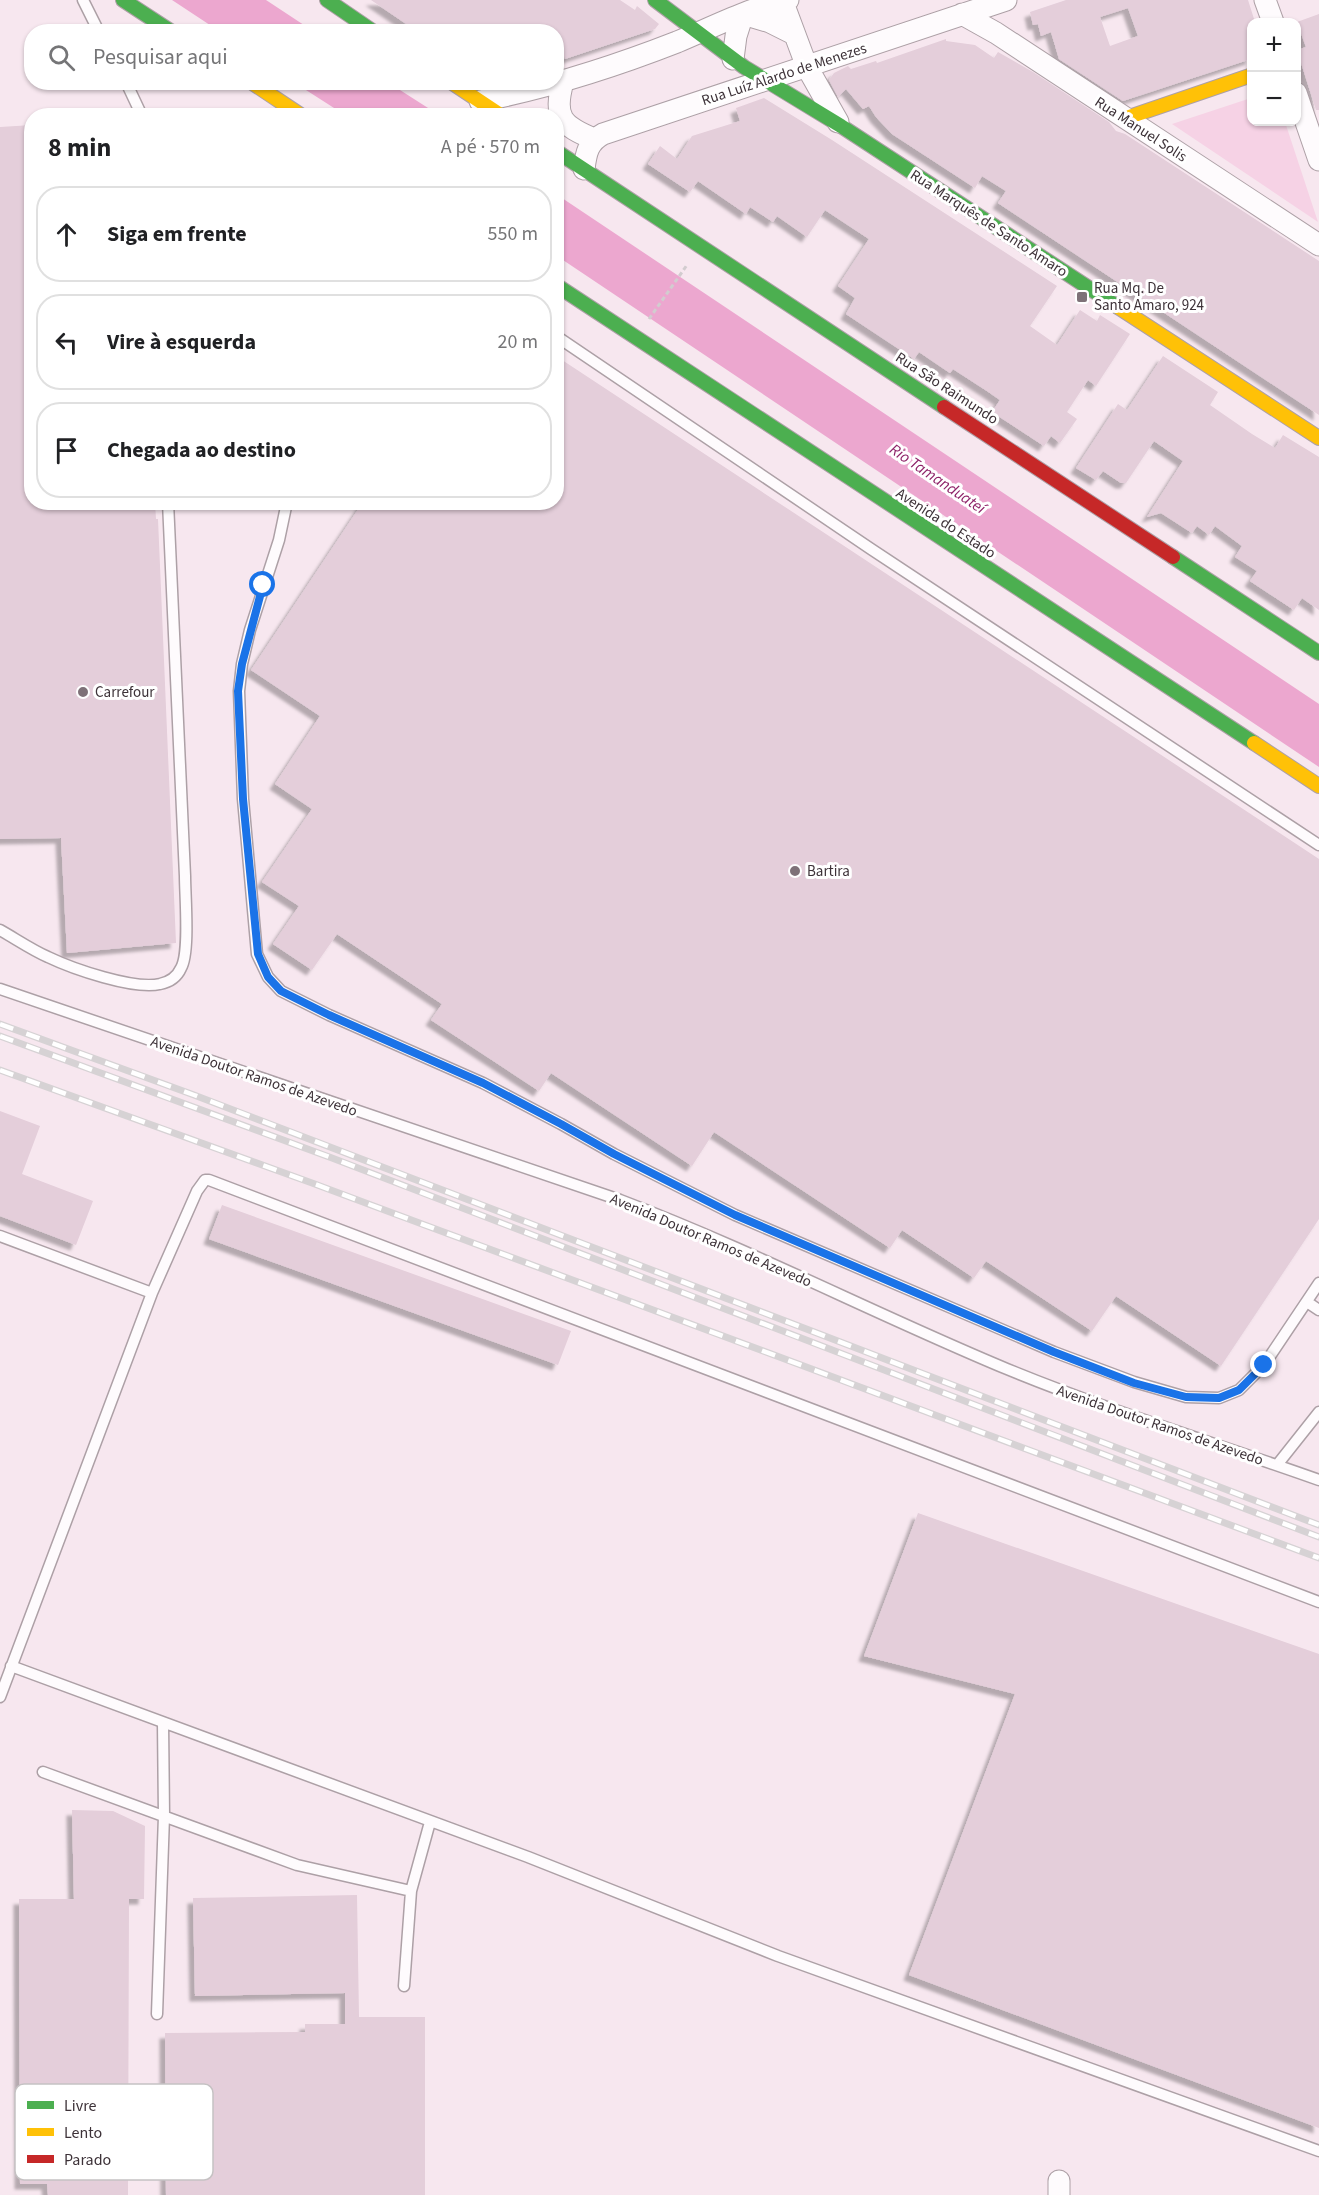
<!DOCTYPE html>
<html lang="pt">
<head>
<meta charset="utf-8">
<style>
	:root { --surface:#fff; --page:#f6f6f6; --text:#202124; --muted:#757577; --line:#e0e0e0 }
	body { margin:0; font-family:"Source Sans 3",sans-serif; background:var(--page); color:var(--text) }
	.controls { position:absolute; right:18px; top:18px; display:grid; overflow:hidden; border-radius:12px; box-shadow:0 2px 4px #0004 }
	.controls button { width:54px; height:54px; display:grid; place-items:center; padding:0; border:0; border-bottom:2px solid var(--line); background:var(--surface); color:var(--text); font:30px sans-serif }
	.stop { position:absolute; width:18px; height:18px; margin:-14px; border:4px solid #1a73e8; border-radius:50%; background:#fff }
	.stop.end { background:#1a73e8; border-color:#fff; box-shadow:0 2px 6px #0008 }
	.list { margin:0; padding:0; list-style:none }
	h2 { display:flex; justify-content:space-between; align-items:center; height:78px; margin:0; padding:0 24px; font-size:26px }
	h2 small { font-size:20px; font-weight:400; color:var(--muted) }
	.list li { display:grid; grid-template-columns:39px 1fr auto; gap:18px; align-items:center; box-sizing:border-box; height:96px; margin:0 12px 12px; padding:0 12px; border:2px solid var(--line); border-radius:24px }
	.list b { display:block; font-size:22px; white-space:nowrap }
	.list em { font-size:20px; font-style:normal; color:var(--muted) }
	.icon { flex:none; width:33px; height:33px; fill:none; stroke:currentColor; stroke-width:2; stroke-linecap:round; stroke-linejoin:round }
	.map { position:relative; flex:none; width:1319px; height:2195px; overflow:hidden }
	.search { position:absolute; background:var(--surface); box-shadow:0 2px 4px #0004; left:24px; top:24px; width:540px; height:66px; display:flex; align-items:center; gap:15px; box-sizing:border-box; padding:0 21px; border-radius:24px; color:var(--muted); font-size:22px }
	.panel { position:absolute; background:var(--surface); box-shadow:0 2px 4px #0004; left:24px; top:108px; width:540px; height:402px; border-radius:24px }
	.map>svg:first-child { display:block }
</style>
</head>
<body>
<div class="map">
<svg width="1319" height="2195" viewBox="0 0 1319 2195">
	<defs>
		<filter id="shadow"><feDropShadow dx="-5.5" dy="5.5" stdDeviation="1.5" flood-color="#0004"/></filter>
	</defs>
	<rect width="100%" height="100%" fill="#f7e7ef"/>
	<!-- green -->
	<path fill="#f6d2e5" d="M1251,98L1252,122H1285L1318,222L1172,124Z"/>
	<!-- water -->
	<path fill="#eca7cf" d="M172,0H266L313,31H219Z
		M295,83H389L439,115H345Z
		M556,194L1319,704V767L557,256Z"/>
	<!-- building -->
	<path fill="#e4ceda" fill-rule="evenodd" filter="url(#shadow)" d="M371,0H620L635,10L637,6L659,24L655,29L565,59L556,32H418Z
		M1066,0H1248L1255,22H1251V59L1123,101L1059,59L1051,32L1041,36L1038,24L1033,25L1030,12ZM1128,8L1138,36L1110,46L1100,17Z
		M1319,14V110H1316L1297,50L1306,47L1297,22Z
		M946,39V41L975,45L994,58L998,52L1033,72L1109,122L1116,131L1125,134L1319,261V415L998,203L1006,191L982,176L975,188L892,134L876,117L869,106L863,109L846,89L838,97L829,80L834,73L848,66L851,69L876,61L877,63Z
		M764,98L832,140L1057,286L1030,326L1057,345L1080,310L1097,321L1100,315L1130,334L1096,386L1088,380L1067,412L1077,419L1060,443L1051,436L1044,446L992,412L1000,400L987,391L953,369L950,373L919,352L914,359L846,314L855,298L838,286L869,239L825,210L807,237L777,216L773,222L750,207L746,214L698,181L690,192L648,164L660,146L677,159L692,136L740,121L736,108Z
		M32,125V502H155L156,519H158L176,943L67,953L61,838L0,839V127Z
		M556,356L1319,859V1219L1221,1366L1116,1296L1092,1331L986,1261L974,1278L902,1230L890,1248L714,1132L692,1166L551,1073L539,1091L431,1020L442,1004L337,934L312,970L273,944L299,906L262,882L312,809L275,784L320,716L251,670L363,502H556Z
		M1163,356L1218,392L1210,405L1252,434L1275,448L1283,435L1319,457V610L1302,598L1294,610L1250,581L1257,571L1235,557L1242,546L1215,526L1209,535L1197,526L1192,533L1161,513L1147,517L1183,461L1154,441L1126,483H1121L1103,471L1096,480L1076,468L1118,404L1127,410Z
		M0,1111L40,1126L22,1174L93,1201L76,1245L0,1216Z
		M222,1205L571,1331L558,1365L209,1239Z
		M918,1513L1319,1654V2128L909,1975L1015,1694L864,1656Z
		M72,1810L113,1811L145,1826L144,1899H129L128,2195H48L47,2184H20L19,1899H74Z
		M357,1895L359,2017H425V2195H166L165,2033L305,2032V2024H345V1993L195,1996L193,1898Z"/>
	<g fill="none" stroke-linecap="round" stroke-linejoin="round">
		<!-- lane casing -->
		<g stroke="#ada0a6" stroke-width="13">
			<path id="lane" d="M83,0L99,32
				M126,82L142,116
				M556,336L871,549L1319,845
				M287,502L279,540L250,630L242,664L239,691L243,799L257,954L268,977L281,991L329,1015L483,1083L561,1124L614,1154L735,1215L1054,1352L1134,1382L1186,1397L1219,1398L1239,1390L1264,1365L1319,1283
				M0,930C16,939 32,950 48,957C73,969 134,990 160,984C170,982 177,977 181,968C190,953 185,896 185,876L168,502
				M0,989L620,1200C752,1250 877,1315 1007,1369C1109,1411 1215,1443 1319,1480
				M0,1236L152,1293
				M1307,1302L1319,1310
				M1277,1465L1319,1412
				M11,1666L528,1857L778,1956L1319,2151
				M0,1697L152,1293L197,1191L205,1180H209L1319,1602
				M43,1772L297,1865L411,1891L430,1822
				M404,1986L411,1891
				M157,2014L164,1816L163,1723"/>
		</g>
		<!-- street casing -->
		<g stroke="#ada0a6" stroke-width="23">
			<path id="street" d="M782,0L807,67L838,122
				M1265,0L1273,22
				M962,14L996,33L1319,245
				M733,59L736,36L743,14L770,22L794,34
				M563,82C553,117 562,126 594,139
				M1296,93L1319,160
				M480,101C547,88 613,67 677,42C713,27 749,8 788,0
				M584,169C586,153 588,142 603,134L1006,0
				M1059,2181V2195"/>
		</g>
		<!-- fast casing -->
		<g stroke="#ada0a6" stroke-width="16">
			<path id="fast" d="M123,0L172,32
				M327,0L374,32
				M655,0L744,67L841,126L1118,307
				M556,151L944,407
				M556,285L1254,743
				M1173,557L1319,653"/>
		</g>
		<!-- slow casing -->
		<g stroke="#ada0a6" stroke-width="16">
			<path id="slow" d="M251,82L302,116
				M451,82L502,116
				M1126,118L1252,75
				M1118,307L1319,438
				M1254,743L1319,786"/>
		</g>
		<!-- jam casing -->
		<g stroke="#ada0a6" stroke-width="16">
			<path id="jam" d="M944,407L1173,557"/>
		</g>
		<!-- path -->
		<path stroke="#d2cccf" stroke-width="3" stroke-dasharray="4.5 3" stroke-linecap="butt" d="M649,319L687,265"/>
		<!-- lane -->
		<use href="#lane" stroke="#fefbfd" stroke-width="10"/>
		<!-- street -->
		<use href="#street" stroke="#fefbfd" stroke-width="21"/>
		<!-- fast -->
		<use href="#fast" stroke="#4caf50" stroke-width="14"/>
		<!-- slow -->
		<use href="#slow" stroke="#ffc107" stroke-width="14"/>
		<!-- jam -->
		<use href="#jam" stroke="#c62828" stroke-width="14"/>
		<!-- rail casing -->
		<g stroke="#d6d2d4" stroke-width="7">
			<path id="rail" d="M0,1024L194,1095L1319,1525
				M0,1036L332,1158L1319,1537
				M0,1070L312,1183L1319,1558"/>
		</g>
		<!-- rail -->
		<use href="#rail" stroke="#fff" stroke-width="4.5" stroke-dasharray="14" stroke-linecap="butt"/>
	</g>
	<g fill="none" stroke-linecap="round" stroke-linejoin="round">
		<!-- route -->
		<path stroke="#1a73e8" stroke-width="8" d="M263,585L242,664L238,691L243,799L258,954L268,977L281,991L329,1015L483,1083L561,1124L614,1154L735,1215L1054,1352L1134,1383L1186,1397L1219,1398L1239,1390L1264,1365"/>
	</g>
	<!-- markers -->
	<g fill="#7e7178" stroke="#fff" stroke-width="2">
		<rect x="1076" y="291" width="12" height="12" rx="3"/>
		<circle cx="83" cy="692" r="6"/>
		<circle cx="795" cy="871" r="6"/>
	</g>
	<g text-anchor="middle" stroke-width="6" stroke-linejoin="round" paint-order="stroke">
		<!-- street labels -->
		<g font-size="15" fill="#3d3238" stroke="#fff">
			<text transform="translate(784 74) rotate(-18)" y="5">Rua Luíz Alardo de Menezes</text>
			<text transform="translate(1141 129) rotate(33)" y="5">Rua Manuel Solis</text>
			<text transform="translate(989 223) rotate(33)" y="5">Rua Marquês de Santo Amaro</text>
			<text transform="translate(947 388) rotate(33)" y="5">Rua São Raimundo</text>
			<text transform="translate(946 523) rotate(33)" y="5">Avenida do Estado</text>
			<text transform="translate(254 1076) rotate(19)" y="5">Avenida Doutor Ramos de Azevedo</text>
			<text transform="translate(711 1240) rotate(23)" y="5">Avenida Doutor Ramos de Azevedo</text>
			<text transform="translate(1160 1425) rotate(19)" y="5">Avenida Doutor Ramos de Azevedo</text>
		</g>
		<!-- poi labels -->
		<g font-size="15" fill="#3d3238" stroke="#fff" text-anchor="start">
			<text x="1094" y="293">Rua Mq. De<tspan x="1094" dy="17">Santo Amaro, 924</tspan></text>
			<text x="95" y="697">Carrefour</text>
			<text x="807" y="876">Bartira</text>
		</g>
		<!-- water labels -->
		<g font-size="16" font-style="italic" fill="#8e2369" stroke="#fff">
			<text transform="translate(938 478) rotate(34)" y="6">Rio Tamanduateí</text>
		</g>
	</g>
	<!-- legend -->
	<rect x="15" y="2084" width="198" height="96" rx="9" fill="#fff" stroke="#c5c2c3" stroke-width="1.5"/>
	<rect x="27" y="2101" width="27" height="8" fill="#4caf50"/>
	<rect x="27" y="2128" width="27" height="8" fill="#ffc107"/>
	<rect x="27" y="2155" width="27" height="8" fill="#c62828"/>
	<g font-size="16" fill="#3d3238">
		<text x="64" y="2111">Livre</text>
		<text x="64" y="2138">Lento</text>
		<text x="64" y="2165">Parado</text>
	</g>
</svg>
<div class="controls">
<button>+</button>
<button>−</button>
</div>
<div class="stop" style="left:263px;top:585px"></div>
<div class="stop end" style="left:1264px;top:1365px"></div>
<div class="search"><svg class="icon" aria-label="search" viewBox="0 0 24 24"><circle cx="10" cy="10" r="6"/><path d="M15 15l6 6"/></svg>Pesquisar aqui</div>
<section class="panel">
<h2>8 min<small>A pé · 570 m</small></h2>
<ul class="list">
<li><svg class="icon" aria-label="ahead" viewBox="0 0 24 24"><path d="M12 20V5M6 11l6-6 6 6"/></svg><div><b>Siga em frente</b></div><em>550 m</em></li>
<li><svg class="icon" aria-label="left" viewBox="0 0 24 24"><path d="M17 20v-9H6M10 6l-5 5 5 5"/></svg><div><b>Vire à esquerda</b></div><em>20 m</em></li>
<li><svg class="icon" aria-label="arrive" viewBox="0 0 24 24"><path d="M6 21V4h12l-3 4 3 4H6"/></svg><div><b>Chegada ao destino</b></div></li>
</ul>
</section>
</div>
</body>
</html>
